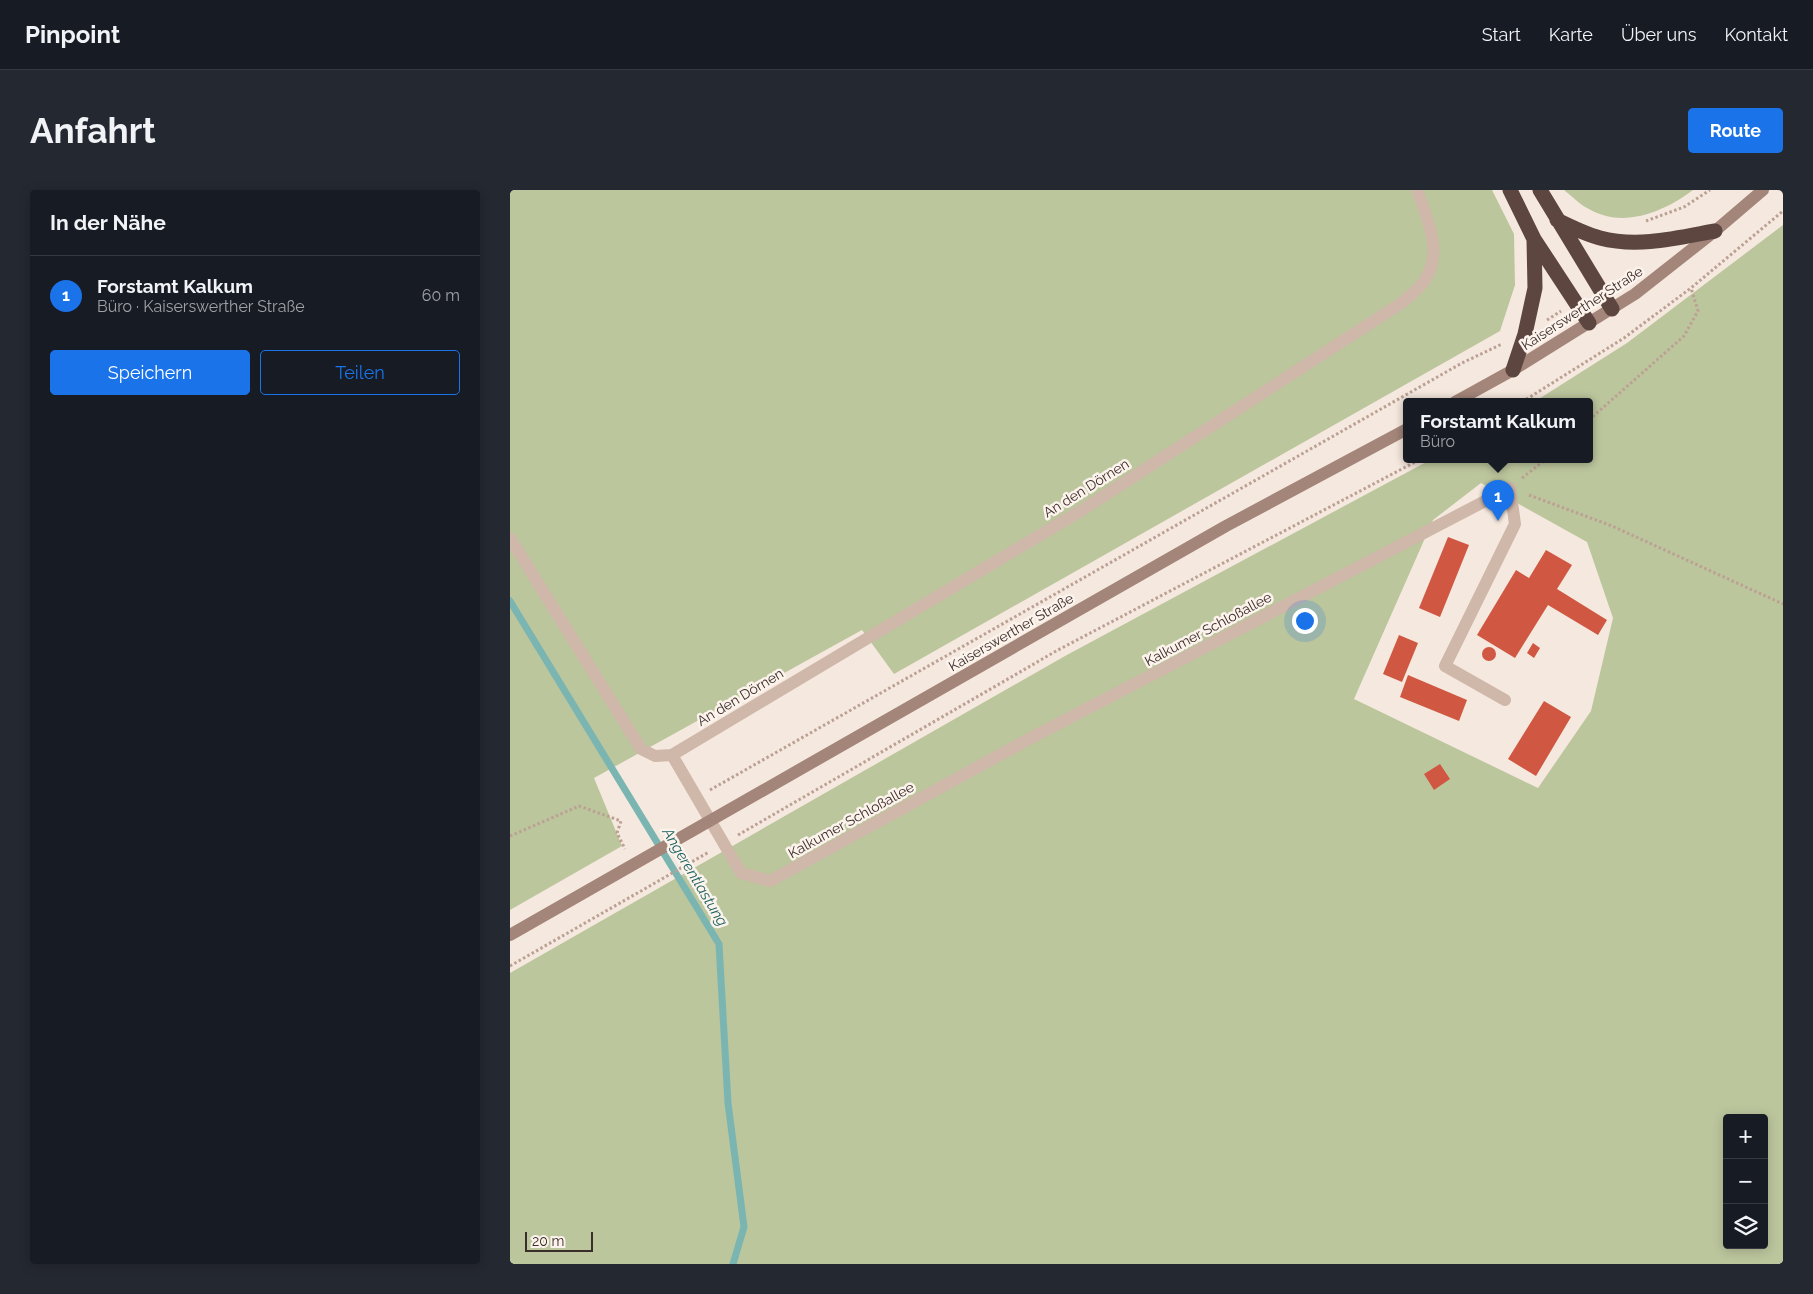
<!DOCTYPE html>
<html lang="de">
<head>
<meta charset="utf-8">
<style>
	:root { --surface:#171b24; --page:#242831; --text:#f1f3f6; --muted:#9ea1a6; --line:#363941; --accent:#1a73e8 }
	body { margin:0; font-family:Raleway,sans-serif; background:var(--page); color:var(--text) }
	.controls { position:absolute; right:15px; bottom:15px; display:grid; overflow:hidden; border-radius:5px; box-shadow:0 2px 12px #0003 }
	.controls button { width:45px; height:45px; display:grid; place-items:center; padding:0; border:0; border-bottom:1px solid var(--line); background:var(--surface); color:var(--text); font:25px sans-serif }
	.scale { position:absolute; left:15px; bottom:12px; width:68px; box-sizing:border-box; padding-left:5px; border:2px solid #3b2d29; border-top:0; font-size:14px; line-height:18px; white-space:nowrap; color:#3b2d29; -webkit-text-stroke:4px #fcf3ec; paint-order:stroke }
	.you { position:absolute; left:794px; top:430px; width:18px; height:18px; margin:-12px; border:4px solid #fff; border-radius:50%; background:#1a73e8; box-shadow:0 0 0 8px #1a73e833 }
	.badge { display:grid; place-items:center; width:32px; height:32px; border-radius:50%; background:var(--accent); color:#fff; font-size:16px; font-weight:700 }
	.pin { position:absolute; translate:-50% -41px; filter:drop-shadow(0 1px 2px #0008) }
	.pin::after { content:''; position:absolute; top:26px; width:18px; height:15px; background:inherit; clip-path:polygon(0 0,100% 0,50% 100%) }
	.popup { position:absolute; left:893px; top:208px; width:190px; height:65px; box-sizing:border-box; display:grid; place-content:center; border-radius:5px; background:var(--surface); filter:drop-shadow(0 1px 4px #0005); font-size:16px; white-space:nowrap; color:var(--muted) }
	.popup b { font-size:19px; color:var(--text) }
	.popup::after { content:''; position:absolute; left:50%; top:100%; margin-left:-10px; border:10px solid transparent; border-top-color:var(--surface) }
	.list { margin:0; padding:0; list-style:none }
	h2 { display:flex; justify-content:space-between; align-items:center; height:65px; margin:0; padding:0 20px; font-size:21px }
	h2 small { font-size:16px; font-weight:400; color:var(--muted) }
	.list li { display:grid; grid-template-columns:32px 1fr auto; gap:15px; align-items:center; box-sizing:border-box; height:80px; padding:0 20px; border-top:1px solid var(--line) }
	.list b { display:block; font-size:19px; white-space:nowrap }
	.list p { margin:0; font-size:16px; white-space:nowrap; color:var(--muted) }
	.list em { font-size:16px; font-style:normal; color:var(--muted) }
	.actions { display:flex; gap:10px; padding:15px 20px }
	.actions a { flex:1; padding:11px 0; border:1px solid var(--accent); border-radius:5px; text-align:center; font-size:18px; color:var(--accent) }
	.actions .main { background:var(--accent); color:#fff }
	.icon { flex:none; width:28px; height:28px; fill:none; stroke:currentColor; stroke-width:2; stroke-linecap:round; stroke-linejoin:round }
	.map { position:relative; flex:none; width:1273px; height:1074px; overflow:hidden; border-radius:5px }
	header { display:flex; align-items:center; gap:30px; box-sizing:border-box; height:70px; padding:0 25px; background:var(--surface); border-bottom:1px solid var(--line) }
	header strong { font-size:24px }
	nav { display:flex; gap:28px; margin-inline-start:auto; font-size:18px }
	.intro { display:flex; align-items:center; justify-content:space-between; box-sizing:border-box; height:120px; padding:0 30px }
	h1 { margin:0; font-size:35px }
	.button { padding:12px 22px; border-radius:5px; background:var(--accent); color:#fff; font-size:18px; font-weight:700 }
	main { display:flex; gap:30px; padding:0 30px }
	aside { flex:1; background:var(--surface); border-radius:5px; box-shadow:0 2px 12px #0003 }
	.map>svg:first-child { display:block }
</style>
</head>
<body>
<header>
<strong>Pinpoint</strong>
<nav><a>Start</a><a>Karte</a><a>Über uns</a><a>Kontakt</a></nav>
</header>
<div class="intro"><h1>Anfahrt</h1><a class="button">Route</a></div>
<main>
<aside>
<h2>In der Nähe<small></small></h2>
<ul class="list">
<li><span class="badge">1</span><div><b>Forstamt Kalkum</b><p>Büro · Kaiserswerther Straße</p></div><em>60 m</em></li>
</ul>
<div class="actions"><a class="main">Speichern</a><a>Teilen</a></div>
</aside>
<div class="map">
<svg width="1273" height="1074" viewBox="0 0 1273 1074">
	<rect width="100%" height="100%" fill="#f5e8de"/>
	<!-- green -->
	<path fill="#bcc69d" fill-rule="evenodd" d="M0,0H982L1004,44L1005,95L990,141L384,484L352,440L84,588L112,656L0,720Z
		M1054,0H1183C1154,22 1113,39 1079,19C1070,15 1062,6 1054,0Z
		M1273,35V1074H0V783L555,466L920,270H1079V212H1024L1117,153ZM971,293L1077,352L1103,428L1081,521L1028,598L844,509L923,330ZM1217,928H1254V1055H1217Z"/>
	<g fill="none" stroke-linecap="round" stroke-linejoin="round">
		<!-- stream -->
		<path stroke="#7bb5b2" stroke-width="7" d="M0,411L209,754L218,913L234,1037L223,1074"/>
	</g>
	<!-- building -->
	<path fill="#d05741" d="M938,347L959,355L930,427L909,418Z
		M1036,360L1062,375L1047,399L1097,430L1088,445L1038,415L1005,468L967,445L1006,380L1019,388Z
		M889,445L908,453L892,492L873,484Z
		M1023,453L1030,458L1024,468L1017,463Z
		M972 464a7 7 0 1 1 14 0a7 7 0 1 1-14 0Z
		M898,485L957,510L949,531L890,507Z
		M1034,511L1061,527L1026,586L998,569Z
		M930,574L940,589L924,600L914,584Z"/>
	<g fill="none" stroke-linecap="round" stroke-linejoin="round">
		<!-- path -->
		<path stroke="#bba093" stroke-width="3" stroke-dasharray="2.5 2.5" stroke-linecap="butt" d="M1136,31L1174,17L1200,0
			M1037,130L1051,121
			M1012,212L1114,148L1181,98L1273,21
			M1079,230L1174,146L1188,121L1181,98
			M1012,288L1035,270
			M1019,305L1102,336L1273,414
			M200,600L952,173L992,154
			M228,645L548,460L909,270
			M0,646L69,616L111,631L107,643L115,659
			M0,776L199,662"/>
		<!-- service -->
		<path stroke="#cfb7a9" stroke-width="12" d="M0,348L131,559L145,566L162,565L231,683L260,691L517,550L1000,298L1005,334L935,476L995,510
			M162,565L572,320L893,112C898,107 905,102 910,96C936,68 918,30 907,0"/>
		<!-- secondary -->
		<path stroke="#a3857a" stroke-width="12" d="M945,212L1003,180L1125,104L1205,41L1253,0
			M0,745L716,336L897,239"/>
		<!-- motorway -->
		<path stroke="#5d4640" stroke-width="15" d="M1000,0L1024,49L1079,133
			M1030,0L1102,119
			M1047,30C1061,37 1075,44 1090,48C1128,58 1167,48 1205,41
			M1003,180L1015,144L1025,98L1024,50"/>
	</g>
	<g text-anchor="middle" stroke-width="5" stroke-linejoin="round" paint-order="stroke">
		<!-- street labels -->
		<g font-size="14" fill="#3b2d29" stroke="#fcf3ec">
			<text transform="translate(1072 118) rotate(-33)" y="5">Kaiserswerther Straße</text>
			<text transform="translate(576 298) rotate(-32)" y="5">An den Dörnen</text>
			<text transform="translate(698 439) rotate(-28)" y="5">Kalkumer Schloßallee</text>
			<text transform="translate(501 442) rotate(-30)" y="5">Kaiserswerther Straße</text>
			<text transform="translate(230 507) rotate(-31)" y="5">An den Dörnen</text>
			<text transform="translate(341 630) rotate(-29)" y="5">Kalkumer Schloßallee</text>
		</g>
		<!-- water labels -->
		<g font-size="15" font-style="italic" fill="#1a615f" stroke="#fcf3ec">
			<text transform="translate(185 687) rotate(59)" y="5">Angerentlastung</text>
		</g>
	</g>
</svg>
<div class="controls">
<button>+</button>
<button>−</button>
<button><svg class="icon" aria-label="layers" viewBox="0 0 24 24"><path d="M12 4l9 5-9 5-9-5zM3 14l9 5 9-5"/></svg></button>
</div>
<div class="scale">20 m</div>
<div class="you"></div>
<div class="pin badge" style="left:988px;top:331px">1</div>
<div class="popup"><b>Forstamt Kalkum</b>Büro</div>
</div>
</main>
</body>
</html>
